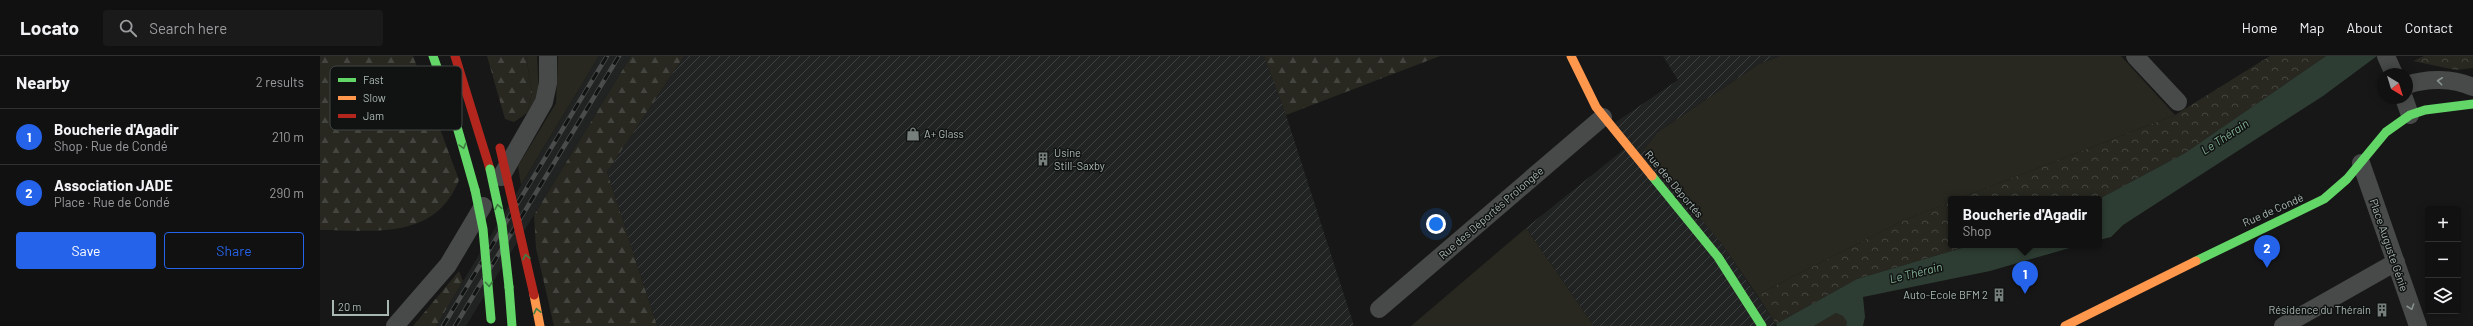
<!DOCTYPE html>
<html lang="en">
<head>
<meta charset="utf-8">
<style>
	:root { --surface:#111; --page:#1a1a1a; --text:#f1f3f6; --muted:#9c9d9f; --line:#303131; --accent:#2563eb }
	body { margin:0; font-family:Barlow,sans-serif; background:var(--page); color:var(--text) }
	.controls { position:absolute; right:12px; bottom:12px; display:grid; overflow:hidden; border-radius:4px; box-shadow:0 2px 10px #0003 }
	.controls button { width:36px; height:36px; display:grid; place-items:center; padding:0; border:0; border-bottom:1px solid var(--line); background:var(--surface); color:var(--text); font:20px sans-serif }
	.compass { position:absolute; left:2057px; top:12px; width:36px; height:36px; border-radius:50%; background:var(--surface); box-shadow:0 2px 10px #0003; rotate:142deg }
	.scale { position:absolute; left:12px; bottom:10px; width:57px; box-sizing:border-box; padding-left:4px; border:2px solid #a9b7b2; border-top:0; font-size:11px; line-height:14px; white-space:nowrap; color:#a9b7b2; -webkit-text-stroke:3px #111313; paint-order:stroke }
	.you { position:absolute; left:1116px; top:168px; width:14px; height:14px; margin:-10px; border:3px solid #fff; border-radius:50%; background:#1a73e8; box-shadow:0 0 0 6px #1a73e833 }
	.badge { display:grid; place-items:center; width:26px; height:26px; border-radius:50%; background:var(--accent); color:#fff; font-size:13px; font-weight:700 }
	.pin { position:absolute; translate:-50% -33px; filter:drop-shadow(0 1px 2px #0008) }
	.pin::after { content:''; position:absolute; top:21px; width:14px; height:12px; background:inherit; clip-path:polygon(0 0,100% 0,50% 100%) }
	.popup { position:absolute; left:1628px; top:140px; width:154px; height:52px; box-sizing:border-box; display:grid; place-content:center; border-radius:4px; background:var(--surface); filter:drop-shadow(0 1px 3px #0005); font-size:13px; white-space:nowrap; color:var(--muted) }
	.popup b { font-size:15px; color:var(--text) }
	.popup::after { content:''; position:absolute; left:50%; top:100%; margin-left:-8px; border:8px solid transparent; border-top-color:var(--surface) }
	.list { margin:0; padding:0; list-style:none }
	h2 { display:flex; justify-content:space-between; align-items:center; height:52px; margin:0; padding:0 16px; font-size:17px }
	h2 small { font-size:13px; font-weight:400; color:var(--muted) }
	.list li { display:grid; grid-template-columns:26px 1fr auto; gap:12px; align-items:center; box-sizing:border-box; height:56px; padding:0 16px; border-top:1px solid var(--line) }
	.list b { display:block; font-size:15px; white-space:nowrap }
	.list p { margin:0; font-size:13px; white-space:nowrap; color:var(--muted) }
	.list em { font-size:13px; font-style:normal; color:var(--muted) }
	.actions { display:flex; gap:8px; padding:12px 16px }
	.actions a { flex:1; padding:9px 0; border:1px solid var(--accent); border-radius:4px; text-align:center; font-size:14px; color:var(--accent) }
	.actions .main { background:var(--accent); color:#fff }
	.icon { flex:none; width:22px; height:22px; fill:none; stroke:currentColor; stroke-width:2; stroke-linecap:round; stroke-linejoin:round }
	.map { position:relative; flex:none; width:2153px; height:270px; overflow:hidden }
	header { display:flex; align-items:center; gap:24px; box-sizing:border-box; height:56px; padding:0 20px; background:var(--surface); border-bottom:1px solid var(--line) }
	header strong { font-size:19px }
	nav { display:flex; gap:22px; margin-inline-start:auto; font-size:14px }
	.search { width:280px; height:36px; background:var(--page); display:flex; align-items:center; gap:10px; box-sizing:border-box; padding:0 14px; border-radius:4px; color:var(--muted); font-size:15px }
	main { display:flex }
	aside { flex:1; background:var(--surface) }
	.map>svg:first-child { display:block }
</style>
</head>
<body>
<header>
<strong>Locato</strong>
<div class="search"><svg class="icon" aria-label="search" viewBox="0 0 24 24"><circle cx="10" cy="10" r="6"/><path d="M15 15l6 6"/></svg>Search here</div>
<nav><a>Home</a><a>Map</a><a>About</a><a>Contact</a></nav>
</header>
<main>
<aside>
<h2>Nearby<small>2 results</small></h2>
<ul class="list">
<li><span class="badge">1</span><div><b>Boucherie d'Agadir</b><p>Shop · Rue de Condé</p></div><em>210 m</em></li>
<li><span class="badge">2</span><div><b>Association JADE</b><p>Place · Rue de Condé</p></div><em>290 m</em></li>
</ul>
<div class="actions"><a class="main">Save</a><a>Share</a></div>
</aside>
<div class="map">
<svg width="2153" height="270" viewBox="0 0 2153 270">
	<defs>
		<pattern id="industrial-furrows" width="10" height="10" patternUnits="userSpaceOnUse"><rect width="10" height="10" fill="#212323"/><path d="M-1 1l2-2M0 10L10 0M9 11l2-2" fill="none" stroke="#3e4141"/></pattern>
		<pattern id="forest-firs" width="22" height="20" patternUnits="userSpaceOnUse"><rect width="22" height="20" fill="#282821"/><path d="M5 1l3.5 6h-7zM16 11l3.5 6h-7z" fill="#44453f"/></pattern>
		<pattern id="park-crowns" width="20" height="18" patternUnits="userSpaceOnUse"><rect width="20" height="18" fill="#282821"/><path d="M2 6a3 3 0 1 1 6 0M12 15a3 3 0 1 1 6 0" fill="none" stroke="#44453f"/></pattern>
	</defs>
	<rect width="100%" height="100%" fill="#171717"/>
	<!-- built -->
	<path fill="#212323" d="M279,0H311L146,270H116Z"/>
	<!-- industrial -->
	<path fill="url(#industrial-furrows)" d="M364,0H944L966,59L1034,270H337L287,116Z
		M1343,0H1461L1439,8L1338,76L1401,187L1456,268L1453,270H1274L1206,172L1307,91L1290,70L1358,24Z"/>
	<!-- green -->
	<path fill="#282821" d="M206,0H217L219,39L207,57L212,36Z
		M238,0H279L201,129L198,110L236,47Z
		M1461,0H1801L1855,59L1638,143H1631V146L1584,164L1437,239L1401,187L1324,94L1338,76L1439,8Z
		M1206,172L1274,270H1091Z
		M1516,257L1523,259L1527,266L1526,270H1494Z"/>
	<!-- forest -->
	<path fill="url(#forest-firs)" d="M0,0H93L139,124C115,185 54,174 0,174Z
		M167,0H206L212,36L207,57L194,66L185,63Z
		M311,0H364L287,116L337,270H234L216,192L214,159Z
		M944,0H1120L966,59Z
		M139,215L143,225L116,270H93Z"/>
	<!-- park -->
	<path fill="url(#park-crowns)" d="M1950,0H2006L1865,97L1779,143H1638L1855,59Z
		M2104,0H2153V12L2136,14L2093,5Z
		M1631,146V189H1652L1537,223L1456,268L1437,239L1584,164Z"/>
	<!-- water -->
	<path fill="#2e3d33" d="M2006,0H2057L2003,40L1803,169L1791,181L1779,184V143L1865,97Z
		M1652,189H1760L1670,215L1543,241L1545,261L1543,270H1526L1527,266L1523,260L1516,257L1494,270H1457L1456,268L1537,223Z"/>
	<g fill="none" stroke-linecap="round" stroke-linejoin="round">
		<!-- street -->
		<path stroke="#474a49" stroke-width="18" d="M1815,0L1858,46
			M2066,0L2074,18
			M2087,29C2107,22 2133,22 2153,31
			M2084,42L2090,59
			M2041,107L2098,270
			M181,121L224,46L228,27V0
			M1059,253L1283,61
			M75,270L128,209L163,150
			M1963,270L2076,206"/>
		<!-- fast -->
		<path stroke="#63d668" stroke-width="9" d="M113,0L132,53L155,134
			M1332,120L1398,201L1442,270
			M1876,205L2004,143L2027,123L2066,76L2090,59L2105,54L2153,48
			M189,231L192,270"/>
		<!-- slow -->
		<path stroke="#ff974d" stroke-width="9" d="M1251,0L1276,51L1332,120
			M214,239L220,270
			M1745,270L1876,205"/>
		<!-- jam -->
		<path stroke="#b3261e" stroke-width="9" d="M135,0L170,113"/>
		<!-- rail casing -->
		<g stroke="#494c4b" stroke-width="4.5">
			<path id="rail" d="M123,270L287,0
				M135,270L299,0"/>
		</g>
		<!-- rail -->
		<use href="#rail" stroke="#111313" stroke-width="3" stroke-dasharray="9" stroke-linecap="butt"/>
		<!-- fast-bridge -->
		<path stroke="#63d668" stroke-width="9" d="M170,113L182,169L189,231
			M155,134L163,173L171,263"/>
		<!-- jam-bridge -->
		<path stroke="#b3261e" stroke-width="9" d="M180,92L214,239"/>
	</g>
	<!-- one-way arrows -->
	<defs><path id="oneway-chevron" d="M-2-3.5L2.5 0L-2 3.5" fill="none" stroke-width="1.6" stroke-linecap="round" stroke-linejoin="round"/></defs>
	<g stroke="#87918d">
		<use href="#oneway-chevron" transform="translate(2120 25) rotate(-174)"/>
		<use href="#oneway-chevron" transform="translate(2091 251) rotate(71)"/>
	</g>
	<g stroke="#3e7e42">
		<use href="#oneway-chevron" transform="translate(143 90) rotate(74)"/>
		<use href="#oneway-chevron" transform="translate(178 151) rotate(-101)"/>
		<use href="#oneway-chevron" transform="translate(206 201) rotate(-102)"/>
		<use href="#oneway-chevron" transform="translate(169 228) rotate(86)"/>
		<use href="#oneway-chevron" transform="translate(217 255) rotate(-102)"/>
	</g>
	<!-- icons -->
	<defs>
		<g id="shop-bare" transform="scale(1.08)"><path d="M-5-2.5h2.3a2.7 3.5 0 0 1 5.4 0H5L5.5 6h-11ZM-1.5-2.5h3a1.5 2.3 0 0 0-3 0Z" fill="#767f7c" stroke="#111313" stroke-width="2.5" paint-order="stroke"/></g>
		<g id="building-bare" transform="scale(1.08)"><path d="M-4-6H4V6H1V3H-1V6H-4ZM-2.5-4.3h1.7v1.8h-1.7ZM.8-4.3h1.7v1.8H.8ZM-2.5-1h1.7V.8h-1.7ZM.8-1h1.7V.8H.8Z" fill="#767f7c" stroke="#111313" stroke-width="2.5" paint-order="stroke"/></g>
	</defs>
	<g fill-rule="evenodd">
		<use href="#shop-bare" x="593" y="78"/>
		<use href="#building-bare" x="723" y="103"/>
		<use href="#building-bare" x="1679" y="239"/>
		<use href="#building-bare" x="2062" y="254"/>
	</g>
	<g text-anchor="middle" stroke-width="3" stroke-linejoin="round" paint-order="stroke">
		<!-- poi labels -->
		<g font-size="11" fill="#a9b7b2" stroke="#111313" text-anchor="start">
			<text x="604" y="82">A+ Glass</text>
			<text x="734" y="101">Usine<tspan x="734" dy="13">Still-Saxby</tspan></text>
			<text x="1668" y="243" text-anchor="end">Auto-Ecole BFM 2</text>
			<text x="2051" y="258" text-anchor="end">Résidence du Thérain</text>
		</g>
		<!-- street labels -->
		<g font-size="11" fill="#a9b7b2" stroke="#111313">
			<text transform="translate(1354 128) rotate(50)" y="4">Rue des Déportés</text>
			<text transform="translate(1953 154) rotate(-24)" y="4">Rue de Condé</text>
			<text transform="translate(1171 157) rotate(-41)" y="4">Rue des Déportés Prolongée</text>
			<text transform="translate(2069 189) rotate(71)" y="4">Place Auguste Génie</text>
		</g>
		<!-- water labels -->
		<g font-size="12" font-style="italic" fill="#82b194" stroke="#111313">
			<text transform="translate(1905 81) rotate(-33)" y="4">Le Thérain</text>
			<text transform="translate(1596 217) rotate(-14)" y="4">Le Thérain</text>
		</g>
	</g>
	<!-- legend -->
	<rect x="10" y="10" width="132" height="64" rx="6" fill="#111313" stroke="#3f4443" stroke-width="1"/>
	<rect x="18" y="22" width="18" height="4" fill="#63d668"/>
	<rect x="18" y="40" width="18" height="4" fill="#ff974d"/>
	<rect x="18" y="58" width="18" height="4" fill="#b3261e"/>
	<g font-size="11" fill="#a9b7b2">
		<text x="43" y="28">Fast</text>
		<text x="43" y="46">Slow</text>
		<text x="43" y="64">Jam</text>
	</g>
</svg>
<div class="controls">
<button>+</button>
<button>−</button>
<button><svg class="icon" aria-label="layers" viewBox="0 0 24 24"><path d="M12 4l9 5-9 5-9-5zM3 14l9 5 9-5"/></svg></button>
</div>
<svg class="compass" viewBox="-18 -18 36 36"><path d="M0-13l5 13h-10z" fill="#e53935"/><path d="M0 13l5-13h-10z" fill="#9c9d9f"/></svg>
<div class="scale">20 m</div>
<div class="you"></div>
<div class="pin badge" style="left:1705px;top:238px">1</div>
<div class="popup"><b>Boucherie d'Agadir</b>Shop</div>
<div class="pin badge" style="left:1947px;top:212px">2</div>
</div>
</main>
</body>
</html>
